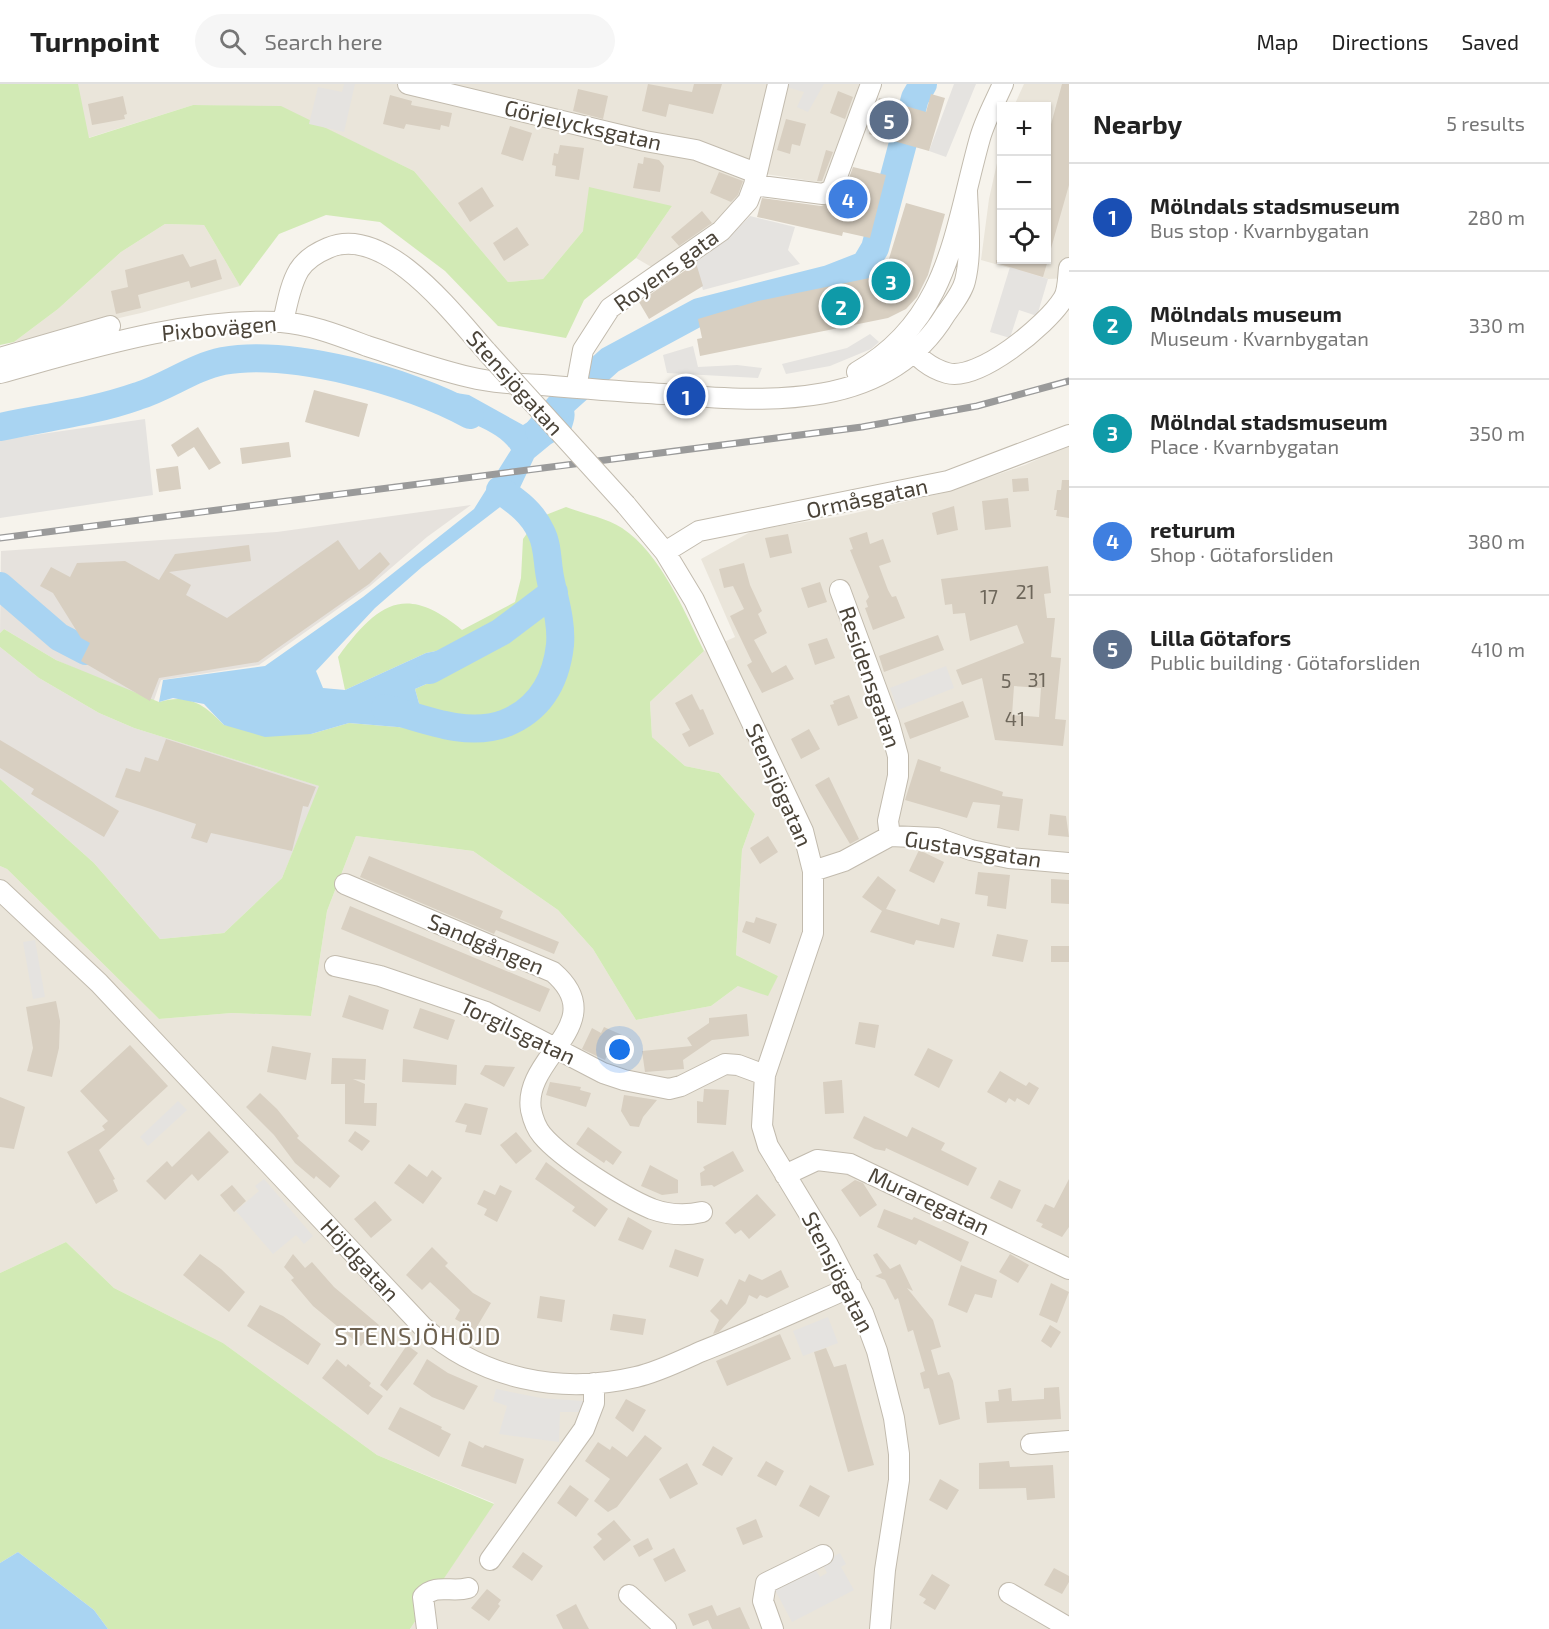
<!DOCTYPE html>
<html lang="en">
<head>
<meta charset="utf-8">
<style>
	:root { --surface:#fff; --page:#f6f6f6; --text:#222; --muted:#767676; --line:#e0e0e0; --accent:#db2777 }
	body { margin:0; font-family:"Exo 2",sans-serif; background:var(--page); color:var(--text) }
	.controls { position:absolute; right:18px; top:18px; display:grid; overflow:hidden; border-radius:0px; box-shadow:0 2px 4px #0004 }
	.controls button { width:54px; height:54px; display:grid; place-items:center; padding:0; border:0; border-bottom:2px solid var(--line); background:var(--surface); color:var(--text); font:30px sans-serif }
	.you { position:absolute; left:620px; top:966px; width:21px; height:21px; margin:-15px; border:4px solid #fff; border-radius:50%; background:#1a73e8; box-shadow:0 0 0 9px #1a73e833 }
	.badge { display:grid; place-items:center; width:39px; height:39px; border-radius:50%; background:var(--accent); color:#fff; font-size:20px; font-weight:700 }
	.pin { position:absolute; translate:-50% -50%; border:3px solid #fff; box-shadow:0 2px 6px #0006 }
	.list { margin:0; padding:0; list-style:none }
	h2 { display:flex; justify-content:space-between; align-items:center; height:78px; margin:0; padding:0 24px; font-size:26px }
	h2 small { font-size:20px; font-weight:400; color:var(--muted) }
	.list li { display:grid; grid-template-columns:39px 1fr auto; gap:18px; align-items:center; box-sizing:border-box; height:108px; padding:0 24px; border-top:2px solid var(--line) }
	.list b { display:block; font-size:22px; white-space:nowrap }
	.list p { margin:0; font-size:20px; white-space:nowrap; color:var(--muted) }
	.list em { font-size:20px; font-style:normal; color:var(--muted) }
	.icon { flex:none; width:33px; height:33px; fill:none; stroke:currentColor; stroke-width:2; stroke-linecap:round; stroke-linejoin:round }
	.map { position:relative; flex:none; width:1069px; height:1545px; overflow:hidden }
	header { display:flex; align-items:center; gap:36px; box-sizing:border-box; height:84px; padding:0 30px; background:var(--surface); border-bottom:2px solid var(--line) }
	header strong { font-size:28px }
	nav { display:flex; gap:33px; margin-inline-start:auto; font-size:21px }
	.search { width:420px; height:54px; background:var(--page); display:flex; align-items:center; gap:15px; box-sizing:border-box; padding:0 21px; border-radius:33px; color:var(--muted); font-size:22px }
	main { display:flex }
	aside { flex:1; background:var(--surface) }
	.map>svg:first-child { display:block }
</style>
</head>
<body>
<header>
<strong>Turnpoint</strong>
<div class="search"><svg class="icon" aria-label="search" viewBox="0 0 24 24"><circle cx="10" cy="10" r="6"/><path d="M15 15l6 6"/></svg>Search here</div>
<nav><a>Map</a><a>Directions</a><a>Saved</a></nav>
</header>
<main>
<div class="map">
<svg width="1069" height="1545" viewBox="0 0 1069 1545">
	<rect width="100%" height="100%" fill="#f6f3ec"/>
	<!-- residential -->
	<path fill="#eae5da" d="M76,0H859L831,100L752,88L748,100L719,145L660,188L636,174L672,122L583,147L543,195L508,198L414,87L281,23L193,21L88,54Z
		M1024,0H1069V194L1048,195L981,176L989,115L1001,61L1002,176H1046V22H1014Z
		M165,140L204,141L240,202L141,229L14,258L58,225L121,168Z
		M1069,361V1545H410L494,1419L377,1371L223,1259L114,1204L66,1158L0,1189V782L7,785L159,935L232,929L311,932L327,827L356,752L473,767L558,826L593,865L636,936L711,922L738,902L778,892L736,871L742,766L755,730L719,689L685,682L652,653L650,618L704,567L735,553L701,475L754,446L842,432L943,409L1025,381Z"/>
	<!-- industrial -->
	<path fill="#e6e2dd" d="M471,421L427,453L370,502L259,581L161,596L153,619L56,576L4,545L0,549L1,467L277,448Z
		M0,563L39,594L99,629L134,644L320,702L282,794L224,849L160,855L94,779L0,695Z"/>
	<!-- green -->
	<path fill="#d2eab5" d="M0,0H78L89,54L193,21L281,22L414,87L508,198L543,195L583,147L589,103L672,122L636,174L584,216L566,254L498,242L445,187L380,138L326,131L279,150L240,202L204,141L165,140L121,168L58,225L14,258L0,261Z
		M566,423C584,430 607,434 622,444C661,470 684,527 704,567L650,618L652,653L685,682L719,689L755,730L742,766L736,871L778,892L768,912L738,902L711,922L636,936L593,865L558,826L473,767L356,752L327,827L311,932L232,929L159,935L7,785L0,782V695L94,779L160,855L224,849L282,794L319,702L134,644L99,629L39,594L0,563V549L4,545L56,576L159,618C189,609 205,621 224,641L311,650L349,639L409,644L424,637L415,605L447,591L465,576L461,562L426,569L345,606L338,573C378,519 405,499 462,546L515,518L521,494L523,455L538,434Z
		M66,1158L114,1204L223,1259L377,1371L494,1420L410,1545H108L94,1526L18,1468L0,1479V1189Z"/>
	<!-- parking -->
	<path fill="#e5e3e0" d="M344,0H355L344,48L309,40L318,3L342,8Z
		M784,0H824L808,28L797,23L804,8L783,2Z
		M954,0H976L946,73L929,67Z
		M750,132L795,143L788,166L800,180L703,206L695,179L728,154Z
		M1010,183L1048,195L1037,232L1019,226L1010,254L990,248Z
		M870,250L879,258L871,265L830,282L786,290L782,280L847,264Z
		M693,262L698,283L737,281L762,284L758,294L667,289L663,271Z
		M145,335L153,411L0,434V356Z
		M946,582L954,604L898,626L890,604Z
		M35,856L45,913L33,915L23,858Z
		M178,1017L187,1026L148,1062L140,1053Z
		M264,1095L313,1152L304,1160L296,1151L273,1170L236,1127L259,1107L255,1102Z
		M828,1233L838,1259L803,1272L793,1247Z
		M496,1305L541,1314L583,1317V1328H560L559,1358L499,1350L507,1322L493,1317Z
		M840,1469L846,1480L841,1483L854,1506L792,1538L774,1504L814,1483L820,1493L827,1489L822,1479Z"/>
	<!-- water -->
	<path fill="#a9d4f2" d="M431,305L469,311L523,341L561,317L570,318C578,329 574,337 570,349L551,360L534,374L517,410L422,483L375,524L316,587L323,604L345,606L426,569L461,562L465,576L447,591L415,605L424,637L409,644L349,639L311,650L265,653L224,641L204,620L173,614L159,618L163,596L265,582L363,513L474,425L511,366C499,346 458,334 437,326Z
		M18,1468L94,1526L108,1545H0V1479Z"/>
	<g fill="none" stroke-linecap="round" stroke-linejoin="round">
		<!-- river -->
		<path stroke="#a9d4f2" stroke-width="28" d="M0,343C47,333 93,328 138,312C167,303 193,283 223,277C291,265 409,297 470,331
			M539,346L562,319L610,276L699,228L829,195L865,181L875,164L915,14L923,0
			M0,502L59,553L86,567
			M430,586L501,548L554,508
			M385,624C424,635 467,654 506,639C540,625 556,597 560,561C562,538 554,514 550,493C547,478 548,461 541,448C532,428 517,418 500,406"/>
	</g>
	<!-- building -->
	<path fill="#d8cfc1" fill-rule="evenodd" d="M648,0L692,8L694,0H722L713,30L669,20L666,33L642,27Z
		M1062,0H1069V101L1050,168L1047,167V55Z
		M578,5L608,12L603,35L573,27Z
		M838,7L853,13L845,35L830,29Z
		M931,10L945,14L929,67L869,50L879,14L926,28Z
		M390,11L412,17L411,21L452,29L449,43L441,41L440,46L406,40L404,45L383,40Z
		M123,12L127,30L124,31L125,35L92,41L88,20Z
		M786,35L806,40L800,62L792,60L790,70L777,66Z
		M510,42L532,49L523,77L501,70Z
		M560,61L584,64L579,96L555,92L556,82L552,81L554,69L558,70Z
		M826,66L833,68L822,97H817Z
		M644,73L659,76L664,82L660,108L633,104L638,79L643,80Z
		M853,83L886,91L870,154L843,148L842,152L757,133L762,114L821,122L837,117L843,110Z
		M719,88L743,97L738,111L731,118L710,109Z
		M482,103L494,122L470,138L458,119Z
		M906,119L945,130L928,191L917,213L906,225L888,234L700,272L697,255L702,254L698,235L758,217L884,191Z
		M702,127L712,139L679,162L671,153Z
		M517,143L529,161L504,177L493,159Z
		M183,170L190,183L216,175L222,195L191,204L189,197L138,211L141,224L116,230L111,207L128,203L125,186Z
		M996,176H1048L1043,193L996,179Z
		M696,179L703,202L649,235L639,218Z
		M314,306L368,320L359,353L305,338Z
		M198,343L221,379L209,386L194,363L178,373L171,361Z
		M289,358L291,373L242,380L240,364Z
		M178,382L181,405L159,408L156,385Z
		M1028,394L1029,407L1013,408L1012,395Z
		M1062,396H1069V434L1056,432L1057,426H1054L1057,406H1061Z
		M1008,414L1011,443L985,446L982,417Z
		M954,422L958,446L937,451L932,429Z
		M867,448L870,460L883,455L891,478L879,482L888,506L892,513L896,512L905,534L873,546L865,524L868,523L866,517L869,513L850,466L853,465L849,454Z
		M788,450L792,469L770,474L765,454Z
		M338,456L359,486L380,468L390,480L369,500L258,578L159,594L150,617L81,577L90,559L81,554L53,509L40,502L51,483L70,493L77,479L125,477L159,496L175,470L249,461L251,477L169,488L191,501L186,511L227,534Z
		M744,479L750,501L762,527L758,530L767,549L754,556L772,589L786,581L794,595L762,609L747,581L752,578L730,532L744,525L733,502L724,504L719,485Z
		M1048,482L1051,509L1044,510L1047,534H1055L1051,573L1061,574L1055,635L1066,636L1063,662L995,656L982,594L962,601L956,586L1024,559L1017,541L970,557L965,529L953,530L952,520L945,521L941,495ZM1014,602L1041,604L1039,633L1012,631Z
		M820,498L827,518L808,524L801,504Z
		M938,551L944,566L884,588L879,572Z
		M827,554L835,574L815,581L808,560Z
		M692,610L700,626L703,625L714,650L689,663L682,650L690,646L675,619Z
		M849,611L858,634L838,642L830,621L834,620L833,617Z
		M963,617L969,633L910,655L904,639Z
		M809,645L820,665L801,675L791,655Z
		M166,655L316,703L308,723L303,722L292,767L211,749L207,759L191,754L196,740L115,713L126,684L140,688L145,673L158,677Z
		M0,656L119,727L104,753L31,710L34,705L0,684Z
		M918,675L941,683L940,687L1003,708L1002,712L1023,715L1019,747L997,744L1000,721L973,718L967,734L905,716Z
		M829,693L859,755L850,760L815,701Z
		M1050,730L1066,732L1069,753L1048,751Z
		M768,752L778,768L760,780L750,764Z
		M919,766L944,778L934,799L909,787Z
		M369,772L503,827L500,834L559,858L554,870L496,846L494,850L360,793Z
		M978,788L1010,791L1006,825L987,822L988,812L975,810Z
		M878,792L896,806L886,825L939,841L941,834L960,839L954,864L916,856L914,861L870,848L882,827L862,813Z
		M1051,795L1069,796V820L1051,819Z
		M350,822L550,905L540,928L341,845Z
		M756,833L777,840L770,860L742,848L746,837L754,839Z
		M997,850L1028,856L1023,878L992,872Z
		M1051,862H1069V878H1051Z
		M349,911L389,926L383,946L342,933Z
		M56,917L60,937L59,964L52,993L27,987L33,964L26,923Z
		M420,924L455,936L448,956L413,944Z
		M747,930L749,952L712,956L683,976L684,985L645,988L642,967L692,962L687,954L709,939V934Z
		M859,938L879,941L875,964L855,960Z
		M604,943L631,955L624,970L610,964L605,976L582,965L592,944L601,949Z
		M130,961L168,1002L99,1066L115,1095L113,1096L118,1107L96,1120L67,1068L105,1046L102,1042L108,1037L80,1007Z
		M272,962L311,969L306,996L267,988Z
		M928,964L953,976L939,1004L914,991Z
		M332,974L366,975L365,996L353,995L365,1000L364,1019H377L376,1042L345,1040V1000H331Z
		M403,975L457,981L456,1001L402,998Z
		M485,981L515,983L504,1003L480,990Z
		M1000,987L1026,1002L1029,998L1039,1004L1029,1021L1017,1014L1015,1018L1009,1014L1006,1019L987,1008Z
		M842,996L844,1029L825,1030L823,998Z
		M550,998L581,1003L580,1006L591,1009L586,1023L546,1011Z
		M704,1005L729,1006L726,1041L697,1039V1017L703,1018Z
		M260,1009L277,1025L299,1052L297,1054L340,1092L330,1104L316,1092L314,1095L295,1079L274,1051L246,1023Z
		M624,1011L657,1016L643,1033L639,1043L630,1042L621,1027Z
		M0,1013L25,1023L14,1065L0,1063Z
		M465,1019L488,1024L481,1051L465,1048L467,1041L455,1038Z
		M864,1032L907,1053L912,1043L945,1059L941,1066L977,1084L968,1102L886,1064L885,1067L875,1065L853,1054Z
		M588,1043L622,1068L613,1081L606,1076L604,1079L576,1060Z
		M209,1047L229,1068L198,1097L192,1090L165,1116L146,1097L167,1077L172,1083Z
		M355,1047L370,1057L362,1067L348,1057Z
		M516,1048L532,1067L516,1080L500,1061Z
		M733,1067L744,1087L714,1103L712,1101L701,1102L700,1089L705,1086L703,1083Z
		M546,1078L608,1125L595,1143L572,1127L575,1123L535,1095Z
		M409,1080L427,1093L432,1086L442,1094L423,1120L394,1099Z
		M650,1081L678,1096V1109L662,1111L641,1102Z
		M1069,1095V1143L1062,1153L1041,1143L1043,1140L1036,1137L1045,1120L1054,1124Z
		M855,1096L863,1099L877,1121L860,1133L841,1106Z
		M999,1096L1021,1106L1012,1125L990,1114Z
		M232,1101L246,1117L234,1128L220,1111Z
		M500,1101L512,1107L497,1138L484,1131L487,1125L477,1120L484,1106L495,1111Z
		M757,1110L776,1131L749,1155L741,1146L735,1150L725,1139Z
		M375,1117L392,1136L371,1154L354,1135Z
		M884,1125L912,1136L914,1133L969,1158L961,1178L919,1156L916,1161L877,1143Z
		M628,1133L652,1147L643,1166L618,1156Z
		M432,1163L448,1179L445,1182L473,1209L491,1219L475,1246L455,1235L460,1226L430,1198L422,1206L406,1191Z
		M675,1165L704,1175L698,1193L669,1183Z
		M877,1169L890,1185L900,1180L913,1207L907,1204L933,1236L941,1263L931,1266L938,1291L949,1288L953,1297L960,1335L939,1341L929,1304L924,1305L920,1289L925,1287L913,1246L908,1248L898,1214L895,1216L885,1196L875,1192L882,1189L873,1171Z
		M200,1170L221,1185L245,1208L229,1228L183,1191Z
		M293,1170L305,1184L312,1178L334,1203L379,1241L361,1262L313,1222L291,1196L294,1194L284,1183Z
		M1010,1170L1029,1181L1018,1199L999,1188Z
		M961,1181L997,1196L992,1214L975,1210L967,1229L948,1221Z
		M781,1186L789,1203L767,1214L760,1211L757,1215L749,1211L746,1219L719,1248L713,1250L719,1236L710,1227L721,1215L727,1221L739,1195L745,1198L749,1190L762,1196Z
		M1051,1199L1069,1208L1057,1239L1039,1231Z
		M540,1212L565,1216L562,1238L537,1234Z
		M260,1221L283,1232L321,1260L308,1281L247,1242Z
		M613,1230L646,1235L643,1251L610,1246Z
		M1050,1241L1061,1248L1051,1264L1041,1257Z
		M780,1250L791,1275L727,1302L716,1277Z
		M407,1261L418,1269L387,1307L380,1301Z
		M826,1264L834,1283L846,1280L874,1381L848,1388L814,1268Z
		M337,1275L346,1283L348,1280L371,1299L369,1302L383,1312L368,1331L322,1294Z
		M427,1275L448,1289L478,1302L464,1326L432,1313L413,1300Z
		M1059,1303L1061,1335L987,1339L985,1318L999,1317L998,1306L1011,1304L1012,1317L1044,1315V1304Z
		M626,1315L646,1326L633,1348L615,1334Z
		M400,1323L442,1343L441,1345L451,1350L439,1373L388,1345Z
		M645,1351L662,1364L617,1423L608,1428L594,1417L610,1395L585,1377L598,1358L610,1366L612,1362L627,1373Z
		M469,1357L483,1364L485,1361L524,1375L516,1400L461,1382Z
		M713,1362L733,1374L722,1392L702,1381Z
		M766,1377L784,1387L776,1402L757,1392Z
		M1009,1377L1010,1383L1053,1381L1055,1414L1027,1416L1026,1404L979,1405V1379Z
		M687,1379L698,1400L670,1415L659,1395Z
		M940,1395L959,1406L947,1426L929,1416Z
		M570,1401L589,1415L576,1433L557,1419Z
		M810,1401L830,1412L819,1433L799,1422Z
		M756,1435L763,1453L743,1461L736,1444Z
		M614,1436L631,1456L604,1477L593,1463L602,1455L597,1450Z
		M648,1454L653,1465L639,1473L633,1462Z
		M674,1464L686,1487L665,1498L653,1475Z
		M523,1468L543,1482L532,1497L512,1483Z
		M1054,1484L1069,1492V1498L1062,1510L1044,1501Z
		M932,1490L950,1501L935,1526L923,1519L926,1515L919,1511Z
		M487,1505L501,1516L498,1520L500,1522L489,1537L471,1524Z
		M576,1520L584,1536L589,1545H563L556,1531Z
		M712,1521L717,1532L740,1523L750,1545H712L708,1536L693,1542L688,1530Z"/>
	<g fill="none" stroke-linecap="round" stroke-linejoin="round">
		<!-- minor casing -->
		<g stroke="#c2bbae" stroke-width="22">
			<path id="minor" d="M408,0L645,57L696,66L756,89
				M754,101L823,110L832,106L871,0
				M283,238C287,221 290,201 299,186C306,175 316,169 328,164C385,139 454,231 487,268
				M906,260C918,273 929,284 947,289C978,298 1047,241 1063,215C1068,208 1068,193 1069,184
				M0,274L110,242
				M857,288C949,236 954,147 980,54C985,36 995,18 1003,0
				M0,289C91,264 185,234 281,238C310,240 340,252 367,262C401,273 435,285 469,293C493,299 517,300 542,301C577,304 613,307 648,309C751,316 882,334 945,231C952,221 962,209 965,197C972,169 968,137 967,107
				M576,304L583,266L610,224L721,147L748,117L754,101L778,0
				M626,421L665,468L694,516L803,747L813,787V849L765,991L762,1042L768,1062L828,1161L863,1229L877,1267L894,1334L899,1370V1396L885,1486L880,1545
				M665,468L699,447L948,397L1069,351
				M840,506L889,639L898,672V692L888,737L890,752
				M813,787L844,777L890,752L937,754L971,766L1009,774L1069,779
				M345,800L553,888C613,940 522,973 531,1026C533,1035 536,1044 542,1051C562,1075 623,1113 652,1125C669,1131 685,1132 702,1128
				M0,806L99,899L423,1243C482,1295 560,1311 636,1293C658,1288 680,1277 700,1268C751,1248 801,1225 851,1203
				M335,882L380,892L486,928L603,989L624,996L669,1005L681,1002L725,980L738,981L765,991
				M785,1091L817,1076L850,1080L1069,1185
				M1031,1360L1069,1357
				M490,1476L584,1345L594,1319V1299
				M1009,1509L1069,1544
				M629,1511L666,1545
				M427,1545L423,1513C436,1499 452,1509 468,1504
				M773,1545L763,1517L766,1499L823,1471"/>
		</g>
		<!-- minor -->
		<use href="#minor" stroke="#fff" stroke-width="20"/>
		<!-- rail casing -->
		<g stroke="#9a9a9a" stroke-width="7">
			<path id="rail" d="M0,454L862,343L977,322L1069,297"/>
		</g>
		<!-- rail -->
		<use href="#rail" stroke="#fff" stroke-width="4.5" stroke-dasharray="14" stroke-linecap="butt"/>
		<!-- minor-bridge casing -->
		<g stroke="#c2bbae" stroke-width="22" stroke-linecap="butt">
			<path id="minor-bridge" d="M487,268L626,421"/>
		</g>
		<!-- minor-bridge -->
		<use href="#minor-bridge" stroke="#fff" stroke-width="20"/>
	</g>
	<g text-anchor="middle" stroke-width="4.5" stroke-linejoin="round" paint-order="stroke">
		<!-- number labels -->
		<g font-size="20" fill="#6e675b">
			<text x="1025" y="515">21</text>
			<text x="989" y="520">17</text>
			<text x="1037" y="603">31</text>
			<text x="1006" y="604">5</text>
			<text x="1015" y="642">41</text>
		</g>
		<!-- street labels -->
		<g font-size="22" fill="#4b4439" stroke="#fff">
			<text transform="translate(583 41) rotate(13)" y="8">Görjelycksgatan</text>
			<text transform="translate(666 186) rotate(-36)" y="8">Royens gata</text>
			<text transform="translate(219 244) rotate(-5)" y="8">Pixbovägen</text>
			<text transform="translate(515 299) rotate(48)" y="8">Stensjögatan</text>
			<text transform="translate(867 414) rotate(-12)" y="8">Ormåsgatan</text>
			<text transform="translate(870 593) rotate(71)" y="8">Residensgatan</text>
			<text transform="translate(779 701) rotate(66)" y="8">Stensjögatan</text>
			<text transform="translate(973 765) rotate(9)" y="8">Gustavsgatan</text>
			<text transform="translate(486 860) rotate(23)" y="8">Sandgången</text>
			<text transform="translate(518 947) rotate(26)" y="8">Torgilsgatan</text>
			<text transform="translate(929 1117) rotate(25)" y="8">Muraregatan</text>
			<text transform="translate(360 1176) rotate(47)" y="8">Höjdgatan</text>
			<text transform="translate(838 1188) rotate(63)" y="8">Stensjögatan</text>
		</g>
		<!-- neighbourhood labels -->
		<g font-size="24" letter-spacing="1.5" fill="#6e6250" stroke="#fff">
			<text x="418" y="1261">STENSJÖHÖJD</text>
		</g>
	</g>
</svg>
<div class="controls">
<button>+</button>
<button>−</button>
<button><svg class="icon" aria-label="locate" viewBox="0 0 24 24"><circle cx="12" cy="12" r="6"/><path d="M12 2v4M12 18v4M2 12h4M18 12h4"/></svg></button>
</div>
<div class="you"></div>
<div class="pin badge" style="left:686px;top:312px;background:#1a4fb4">1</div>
<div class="pin badge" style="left:841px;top:222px;background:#0f9aa8">2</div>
<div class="pin badge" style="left:891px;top:197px;background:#0f9aa8">3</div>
<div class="pin badge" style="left:848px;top:115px;background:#3f7fe0">4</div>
<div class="pin badge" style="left:889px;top:36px;background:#5c6f8a">5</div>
</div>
<aside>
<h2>Nearby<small>5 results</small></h2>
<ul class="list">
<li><span class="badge" style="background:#1a4fb4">1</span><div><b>Mölndals stadsmuseum</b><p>Bus stop · Kvarnbygatan</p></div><em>280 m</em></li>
<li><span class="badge" style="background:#0f9aa8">2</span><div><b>Mölndals museum</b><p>Museum · Kvarnbygatan</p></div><em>330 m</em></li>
<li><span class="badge" style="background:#0f9aa8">3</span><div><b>Mölndal stadsmuseum</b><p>Place · Kvarnbygatan</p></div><em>350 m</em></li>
<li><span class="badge" style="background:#3f7fe0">4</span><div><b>returum</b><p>Shop · Götaforsliden</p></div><em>380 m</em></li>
<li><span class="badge" style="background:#5c6f8a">5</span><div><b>Lilla Götafors</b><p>Public building · Götaforsliden</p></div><em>410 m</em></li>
</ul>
</aside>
</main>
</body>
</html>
